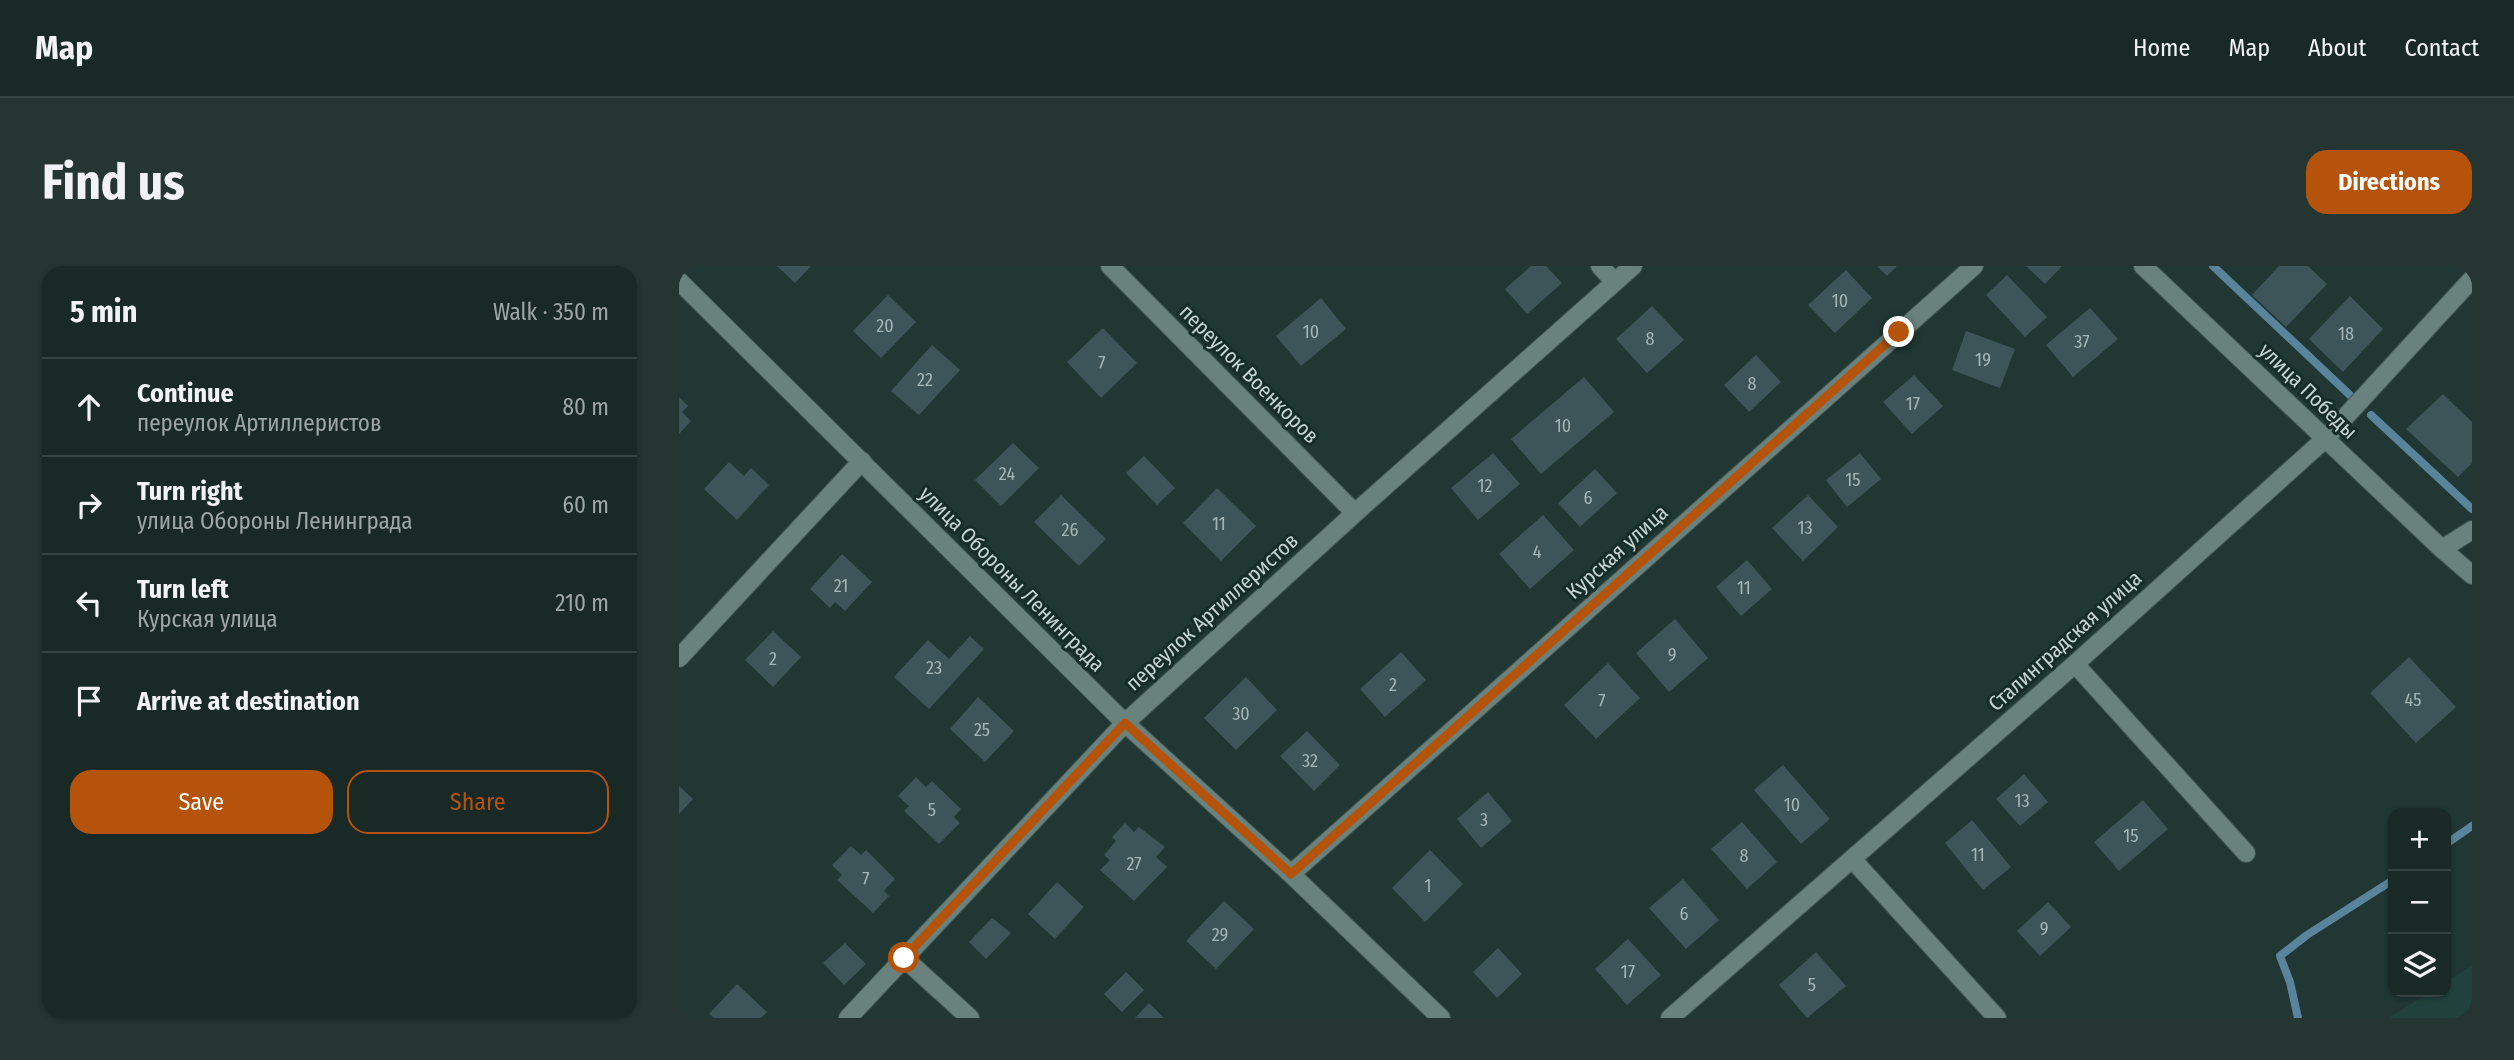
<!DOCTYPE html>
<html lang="en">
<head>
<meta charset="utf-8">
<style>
	:root { --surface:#182926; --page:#253532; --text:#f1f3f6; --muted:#9fa6a7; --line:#364543; --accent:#b45309 }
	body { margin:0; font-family:"Fira Sans Condensed",sans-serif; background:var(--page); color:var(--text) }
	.controls { position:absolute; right:21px; bottom:21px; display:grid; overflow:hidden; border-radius:14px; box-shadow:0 2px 5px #0004 }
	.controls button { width:63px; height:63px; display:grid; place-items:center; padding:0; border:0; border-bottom:2px solid var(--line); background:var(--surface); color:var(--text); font:35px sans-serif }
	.stop { position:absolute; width:21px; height:21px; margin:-16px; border:5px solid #b45309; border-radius:50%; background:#fff }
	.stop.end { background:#b45309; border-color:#fff; box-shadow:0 2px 7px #0008 }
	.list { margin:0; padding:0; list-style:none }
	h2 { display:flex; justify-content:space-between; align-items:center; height:91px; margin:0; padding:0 28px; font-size:30px }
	h2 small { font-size:23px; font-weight:400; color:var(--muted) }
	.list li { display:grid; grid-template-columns:46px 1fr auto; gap:21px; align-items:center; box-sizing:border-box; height:98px; padding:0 28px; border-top:2px solid var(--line) }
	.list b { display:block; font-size:26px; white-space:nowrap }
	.list p { margin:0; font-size:23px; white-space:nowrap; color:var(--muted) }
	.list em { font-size:23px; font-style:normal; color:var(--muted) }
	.actions { display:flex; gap:14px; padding:21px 28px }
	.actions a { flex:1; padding:16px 0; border:2px solid var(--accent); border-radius:21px; text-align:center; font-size:24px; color:var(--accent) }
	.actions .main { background:var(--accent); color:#fff }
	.icon { flex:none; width:38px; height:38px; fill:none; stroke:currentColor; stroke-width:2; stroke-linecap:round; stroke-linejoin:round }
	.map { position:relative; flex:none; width:1793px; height:752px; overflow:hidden; border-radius:21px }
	header { display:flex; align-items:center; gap:42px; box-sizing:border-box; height:98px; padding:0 35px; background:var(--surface); border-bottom:2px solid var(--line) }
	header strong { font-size:33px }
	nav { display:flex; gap:38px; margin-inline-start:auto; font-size:24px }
	.intro { display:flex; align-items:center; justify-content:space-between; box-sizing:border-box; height:168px; padding:0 42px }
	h1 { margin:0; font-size:49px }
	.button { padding:18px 32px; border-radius:21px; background:var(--accent); color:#fff; font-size:24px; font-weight:700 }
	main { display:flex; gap:42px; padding:0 42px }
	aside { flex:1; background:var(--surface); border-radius:21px; box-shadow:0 2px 5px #0004 }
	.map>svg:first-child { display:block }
</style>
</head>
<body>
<header>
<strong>Map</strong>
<nav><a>Home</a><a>Map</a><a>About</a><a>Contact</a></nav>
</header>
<div class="intro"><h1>Find us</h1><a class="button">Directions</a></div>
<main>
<aside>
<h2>5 min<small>Walk · 350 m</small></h2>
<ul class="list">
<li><svg class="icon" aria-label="ahead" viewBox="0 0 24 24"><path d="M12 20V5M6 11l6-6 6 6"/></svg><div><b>Continue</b><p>переулок Артиллеристов</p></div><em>80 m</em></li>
<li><svg class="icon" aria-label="right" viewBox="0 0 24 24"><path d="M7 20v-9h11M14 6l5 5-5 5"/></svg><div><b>Turn right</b><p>улица Обороны Ленинграда</p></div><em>60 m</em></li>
<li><svg class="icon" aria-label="left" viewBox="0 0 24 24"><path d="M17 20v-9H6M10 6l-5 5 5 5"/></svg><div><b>Turn left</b><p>Курская улица</p></div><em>210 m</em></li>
<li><svg class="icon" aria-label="arrive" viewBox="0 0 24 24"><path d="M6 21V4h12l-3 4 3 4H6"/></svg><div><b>Arrive at destination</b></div></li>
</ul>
<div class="actions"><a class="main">Save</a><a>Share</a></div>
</aside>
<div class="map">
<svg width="1793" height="752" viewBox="0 0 1793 752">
	<rect width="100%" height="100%" fill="#203733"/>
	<!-- built -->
	<path fill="#21423c" d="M1793,699V752H1710L1751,726H1767V716Z"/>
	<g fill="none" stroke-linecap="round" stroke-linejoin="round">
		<!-- stream -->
		<path stroke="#59849c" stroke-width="8" d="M1534,0L1674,132
			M1692,149L1793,243
			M1767,578L1793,560
			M1619,752L1611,716L1601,690L1628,669L1714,614"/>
	</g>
	<!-- building -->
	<path fill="#3d5559" d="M98,0H132L116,17Z
		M852,0H867L883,17L848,48L826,23Z
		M1198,0H1218L1208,10Z
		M1347,0H1383L1366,18Z
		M1600,0H1629L1648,18L1607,61L1573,29Z
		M1167,4L1193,32L1156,67L1129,39Z
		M1328,9L1368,51L1346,71L1307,29Z
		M209,29L237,56L202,92L174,65Z
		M1671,30L1704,63L1664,106L1630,73Z
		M642,32L667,63L622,100L597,70Z
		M973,40L1005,74L968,107L937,73Z
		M1411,42L1439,73L1394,111L1367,79Z
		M424,62L458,97L422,132L388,96Z
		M1287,65L1336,83L1321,122L1273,104Z
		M253,79L281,104L240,149L212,125Z
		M1077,89L1102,116L1070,146L1045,119Z
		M1235,109L1264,140L1233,168L1204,136Z
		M905,111L935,146L862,208L832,173Z
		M1764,128L1793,156V197L1779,211L1727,163Z
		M0,131L9,140L3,146L12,155L0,168Z
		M334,177L360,202L322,240L296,214Z
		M814,187L841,218L799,254L772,222Z
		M1181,187L1202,213L1168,241L1147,214Z
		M465,190L496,222L478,239L447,207Z
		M50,196L65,210L72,202L90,219L58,254L25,223Z
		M916,203L938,227L901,261L879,237Z
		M538,222L577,260L542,295L504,257Z
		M382,229L427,273L400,300L355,256Z
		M1129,229L1159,261L1124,295L1093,262Z
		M864,249L895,284L851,323L820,288Z
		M163,288L193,316L166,345L156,336L151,342L131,323Z
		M1068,294L1093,323L1062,350L1037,321Z
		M996,353L1029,392L990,426L957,387Z
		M94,365L122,391L94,421L66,394Z
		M291,370L305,383L250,443L215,411L249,374L270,393Z
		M722,386L747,414L706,451L681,423Z
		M1730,391L1777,441L1737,477L1691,427Z
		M929,397L961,432L917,473L885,439Z
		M567,411L598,444L557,484L525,452Z
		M299,431L335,465L306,496L271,463Z
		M628,465L661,499L635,525L601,490Z
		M1104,499L1151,553L1122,578L1075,524Z
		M1345,508L1369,536L1341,560L1317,533Z
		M237,511L247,521L253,515L282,543L275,551L281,557L260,578L225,545L230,540L219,530Z
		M0,520L14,533L0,548Z
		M809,526L833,555L802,582L778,553Z
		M1464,534L1489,563L1440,605L1415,576Z
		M1293,554L1332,601L1304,624L1266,577Z
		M1063,556L1098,596L1068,623L1032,583Z
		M446,557L455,566L460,561L486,581L477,591L488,601L455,635L421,604L431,594L425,589L437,575L433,571Z
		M172,580L182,589L187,584L216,613L205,625L210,630L194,647L158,614L163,609L153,599Z
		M751,584L784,618L746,656L713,622Z
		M1004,613L1040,654L1007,683L970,642Z
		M378,616L405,641L376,673L349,648Z
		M545,635L575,663L537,703L507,675Z
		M1369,636L1392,661L1361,690L1338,665Z
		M313,652L332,667L307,693L290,676Z
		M949,673L982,709L948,739L916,703Z
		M166,677L187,698L165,719L144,697Z
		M819,682L843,708L818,732L794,706Z
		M1137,686L1167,720L1128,752L1100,719Z
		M447,706L465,724L443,746L425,728Z
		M58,718L88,746L82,752H35L30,748Z
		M470,737L485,752H456Z"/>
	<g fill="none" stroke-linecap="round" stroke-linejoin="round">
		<!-- minor casing -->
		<g stroke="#415552" stroke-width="20">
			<path id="minor" d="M431,0L676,247
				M921,0L936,16
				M1464,0L1763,283L1793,309
				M0,15L446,457L612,608L762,752
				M1763,283L1793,264
				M0,392L183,195
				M1396,398L1567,587
				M1174,594L1318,752
				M612,608L1295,0
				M225,692L291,752
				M169,752L446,457L676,247L954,0
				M991,752L1396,398L1646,173L1793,13"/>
		</g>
		<!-- minor -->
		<use href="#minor" stroke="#69827d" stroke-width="18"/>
	</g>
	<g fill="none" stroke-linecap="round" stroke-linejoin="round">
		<!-- route -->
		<path stroke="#b45309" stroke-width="9" d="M225,692L446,457L612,608L1220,66"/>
	</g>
	<g text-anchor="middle" stroke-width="6" stroke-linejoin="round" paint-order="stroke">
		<!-- number labels -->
		<g font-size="18" fill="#a4b5b4">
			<text x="1161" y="41">10</text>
			<text x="206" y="66">20</text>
			<text x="632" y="72">10</text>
			<text x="1667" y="74">18</text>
			<text x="971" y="79">8</text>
			<text x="1403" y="82">37</text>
			<text x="1304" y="100">19</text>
			<text x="423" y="103">7</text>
			<text x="246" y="120">22</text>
			<text x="1073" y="124">8</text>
			<text x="1234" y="144">17</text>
			<text x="884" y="166">10</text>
			<text x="328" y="214">24</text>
			<text x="1174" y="220">15</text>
			<text x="806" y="226">12</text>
			<text x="909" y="238">6</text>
			<text x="540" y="264">11</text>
			<text x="1126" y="268">13</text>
			<text x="391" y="270">26</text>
			<text x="858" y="292">4</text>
			<text x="162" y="326">21</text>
			<text x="1065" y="328">11</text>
			<text x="993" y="395">9</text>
			<text x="94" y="399">2</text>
			<text x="255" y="408">23</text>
			<text x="714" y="425">2</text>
			<text x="1734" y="440">45</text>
			<text x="923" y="441">7</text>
			<text x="562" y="454">30</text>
			<text x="303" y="470">25</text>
			<text x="631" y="501">32</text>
			<text x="1343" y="541">13</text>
			<text x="1113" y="545">10</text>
			<text x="253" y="550">5</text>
			<text x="805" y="560">3</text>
			<text x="1452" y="576">15</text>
			<text x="1299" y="595">11</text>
			<text x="1065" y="596">8</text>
			<text x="455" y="604">27</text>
			<text x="187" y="619">7</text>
			<text x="749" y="626">1</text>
			<text x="1005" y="654">6</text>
			<text x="1365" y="669">9</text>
			<text x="541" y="675">29</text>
			<text x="949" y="712">17</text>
			<text x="1133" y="725">5</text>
		</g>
		<!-- street labels -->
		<g font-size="21" fill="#c7d5d2" stroke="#162d29">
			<text transform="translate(570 108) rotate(45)" y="7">переулок Военкоров</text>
			<text transform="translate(1629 125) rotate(44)" y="7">улица Победы</text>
			<text transform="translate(938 286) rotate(-42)" y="7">Курская улица</text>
			<text transform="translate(333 313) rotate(45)" y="7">улица Обороны Ленинграда</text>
			<text transform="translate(533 346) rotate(-42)" y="7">переулок Артиллеристов</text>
			<text transform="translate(1386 375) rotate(-42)" y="7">Сталинградская улица</text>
		</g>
	</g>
</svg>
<div class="controls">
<button>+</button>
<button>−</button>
<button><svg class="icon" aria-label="layers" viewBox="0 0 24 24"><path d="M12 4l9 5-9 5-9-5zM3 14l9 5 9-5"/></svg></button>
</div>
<div class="stop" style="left:225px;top:692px"></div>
<div class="stop end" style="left:1220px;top:66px"></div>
</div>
</main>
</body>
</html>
